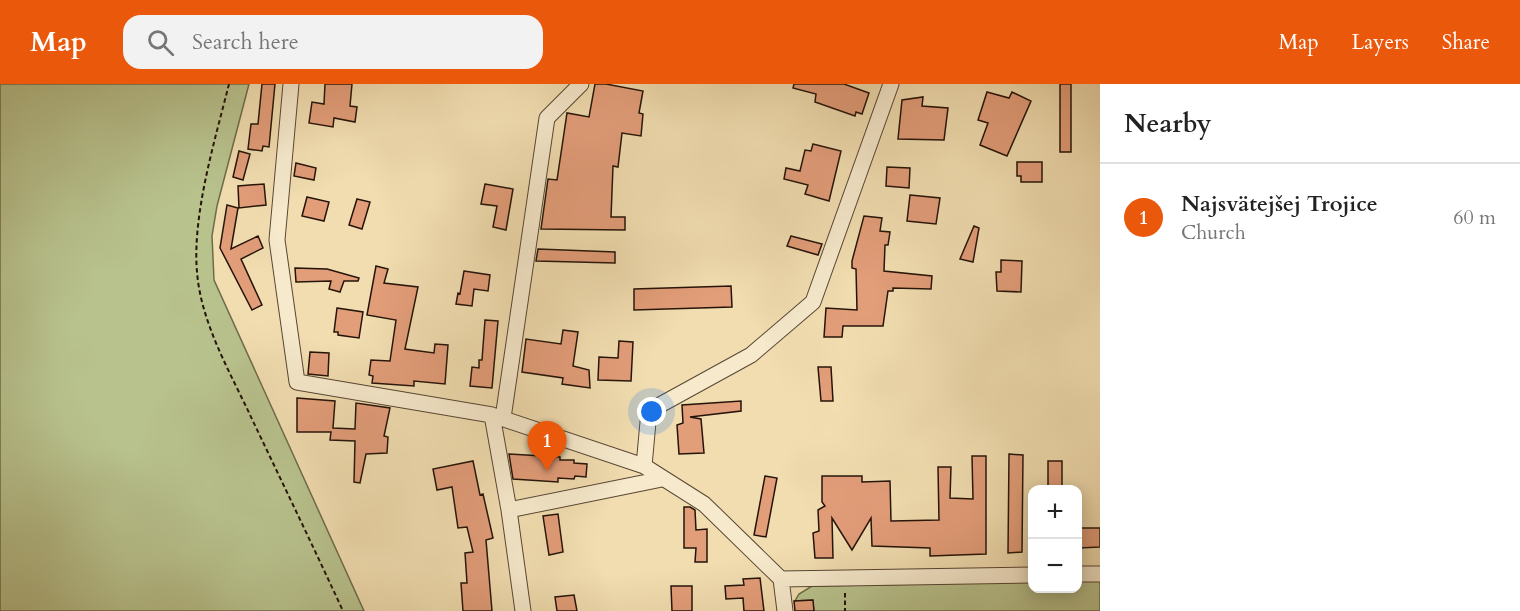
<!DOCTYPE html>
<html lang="en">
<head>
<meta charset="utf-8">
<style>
	:root { --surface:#fff; --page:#f2f2f2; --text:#222; --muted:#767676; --line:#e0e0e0; --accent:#ea580c }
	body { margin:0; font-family:Cardo,serif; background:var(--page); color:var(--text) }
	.controls { position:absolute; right:18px; bottom:18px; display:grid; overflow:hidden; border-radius:12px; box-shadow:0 3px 15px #0003 }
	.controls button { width:54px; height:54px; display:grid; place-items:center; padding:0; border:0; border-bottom:2px solid var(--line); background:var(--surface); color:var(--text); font:30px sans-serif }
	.you { position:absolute; left:652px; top:328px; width:21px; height:21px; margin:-15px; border:4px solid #fff; border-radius:50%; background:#1a73e8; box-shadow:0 0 0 9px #1a73e833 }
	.badge { display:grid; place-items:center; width:39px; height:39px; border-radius:50%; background:var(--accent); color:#fff; font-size:20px; font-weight:700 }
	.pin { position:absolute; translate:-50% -50px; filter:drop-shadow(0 2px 3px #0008) }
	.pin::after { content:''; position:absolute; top:32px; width:21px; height:18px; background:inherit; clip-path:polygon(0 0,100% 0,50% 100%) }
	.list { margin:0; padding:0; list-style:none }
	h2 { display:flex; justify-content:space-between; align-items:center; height:78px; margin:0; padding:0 24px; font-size:26px }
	h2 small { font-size:20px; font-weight:400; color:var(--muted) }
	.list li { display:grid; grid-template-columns:39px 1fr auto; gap:18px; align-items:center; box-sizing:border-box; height:108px; padding:0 24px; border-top:2px solid var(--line) }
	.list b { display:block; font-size:22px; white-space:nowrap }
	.list p { margin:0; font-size:20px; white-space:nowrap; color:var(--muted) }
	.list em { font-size:20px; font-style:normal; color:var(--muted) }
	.icon { flex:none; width:33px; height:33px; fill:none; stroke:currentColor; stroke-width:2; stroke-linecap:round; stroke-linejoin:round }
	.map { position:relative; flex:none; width:1100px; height:527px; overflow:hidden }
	header { display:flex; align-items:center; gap:36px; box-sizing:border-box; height:84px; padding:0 30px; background:var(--accent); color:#fff }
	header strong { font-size:28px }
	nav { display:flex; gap:33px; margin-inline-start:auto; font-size:21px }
	.search { width:420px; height:54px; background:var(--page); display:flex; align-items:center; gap:15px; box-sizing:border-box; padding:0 21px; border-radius:18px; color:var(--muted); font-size:22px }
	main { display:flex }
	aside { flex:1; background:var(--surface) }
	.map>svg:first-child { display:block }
</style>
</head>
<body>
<header>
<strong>Map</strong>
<div class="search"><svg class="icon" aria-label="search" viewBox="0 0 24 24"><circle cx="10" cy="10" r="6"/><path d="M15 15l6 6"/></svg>Search here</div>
<nav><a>Map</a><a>Layers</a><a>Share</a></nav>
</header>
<main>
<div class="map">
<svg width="1100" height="527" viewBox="0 0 1100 527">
	<rect width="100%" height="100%" fill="#f1ddb0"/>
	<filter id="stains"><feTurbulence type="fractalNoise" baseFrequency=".00333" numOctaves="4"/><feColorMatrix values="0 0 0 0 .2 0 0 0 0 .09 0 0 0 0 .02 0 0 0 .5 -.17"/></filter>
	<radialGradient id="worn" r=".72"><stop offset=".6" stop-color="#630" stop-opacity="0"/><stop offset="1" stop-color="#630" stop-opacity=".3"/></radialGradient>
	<!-- green -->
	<path fill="#b8c28d" stroke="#6e6b4b" stroke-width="1.5" d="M0,0H249L217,122L212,152L214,196L364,527H0Z
		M1078,497H1100V527H814L812,516L795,517L799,510L812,502L1032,498V504H1078Z"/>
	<!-- building -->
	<path fill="#e29d79" stroke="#251409" stroke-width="1.5" d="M262,0H275L269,63L263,62L262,67L248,65L251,40H258Z
		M325,0H352L350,22L357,23L355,38L334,34L333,43L309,39L312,18L324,20Z
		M595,0H606L643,7L639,29L643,30L641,52L622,49L618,83L613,82L611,133H625V146L541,145L548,95L557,96L567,29L589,33Z
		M794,0H844L869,9L862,30L856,28L855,32L815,18L816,10L793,4Z
		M1060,0H1071V68H1060Z
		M987,8L1009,14L1012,8L1031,17L1007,72L980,61L988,39L978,36Z
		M923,13L922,22L948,24L944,56L898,55L902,16Z
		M813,60L841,67L829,117L805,110L808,101L784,95L786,84L800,87L805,66L811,67Z
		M239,67L250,70L243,96L233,93Z
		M1017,78H1042V98H1021V92H1017Z
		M296,79L316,84L314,96L294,92Z
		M887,83L910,84L909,104L886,102Z
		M264,100L266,121L239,124L238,102Z
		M485,100L513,105L506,146L493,143L497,122L481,120Z
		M910,111L940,114L936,140L907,137Z
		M307,113L329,118L324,137L302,132Z
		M357,115L370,118L362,145L349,141Z
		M227,121L238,124L231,165L258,152L263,164L241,175L262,221L252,226L220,164Z
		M864,132L882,134L880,147L890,148L888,161H885L884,187L932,192L931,205L893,204V207H888L883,242H843L842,253H824L826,224L857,226L856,185L852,184V177Z
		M974,142L979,144L973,178L960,175Z
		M791,152L822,160L818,171L787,162Z
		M538,165L615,168V179L536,177Z
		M1001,176L1022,177L1021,208L997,207L996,188H1001Z
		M376,182L388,185L384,199L418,203L405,265L434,269L435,260L448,261L445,300L414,297V302L372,299L373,292L369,291L371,276L390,277L396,236L367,231Z
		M295,184L327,185L359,194L358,197H344L340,208L329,205L331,197L296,198Z
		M464,187L490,191L488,207L474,205L472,222L456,220L458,209L460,210Z
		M731,202L732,223L634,226V205Z
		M337,224L363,228L359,254L338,251V248H334Z
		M485,236L498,237L492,304L470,302L472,283L479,284V276H482Z
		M563,246L578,248L573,282L589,286L590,304L562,300L563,294L522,288L526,255L561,260Z
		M619,257L633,258L631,297L598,296L599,273L618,274Z
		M310,268L329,269L328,292L308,290Z
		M818,283H831L833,317H821Z
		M297,314L335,317L333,344L355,345L356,319L390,324L384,352L388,353L387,369L366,370L360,399L354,398L355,357L330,356L331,348H297Z
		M741,317V327L690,333L701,335L704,369L679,370L677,341L683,339L682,321Z
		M509,370L560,373V376H574V379L587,380L586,393L575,392L574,395L558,394V398L513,395Z
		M1009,370L1023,371L1022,468L1008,469Z
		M972,372H986V470L930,472V464L872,462L871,434L852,466L832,434L833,474H815L813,449L819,447L818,426L825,422L822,418V392H862V398L890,397L891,437L939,436L938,383H951L950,414L973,415Z
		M473,377L480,411L483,410L493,454L486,456L492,527H463L461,499H467L465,469L473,468L467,443L458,444L452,403L437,406L433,385Z
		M1048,377H1062V405H1048Z
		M765,392L777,394L766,453L754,451Z
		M684,423H690L695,426L696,446L707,445V478H695L696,464H684Z
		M558,430L563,468L549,471L543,432Z
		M1080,444H1100V463L1079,464Z
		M760,494L764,527H744L743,514L726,515L725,502L744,501L743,495Z
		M671,502H692V527H672Z
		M574,511L577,527H557L555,513Z
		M813,516L814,527H795L794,517Z"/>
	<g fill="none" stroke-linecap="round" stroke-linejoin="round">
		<!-- minor casing -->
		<g stroke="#584633" stroke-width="17">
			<path id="minor" d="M291,0L277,156L297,298L492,331L644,382L704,420L781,495L785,527
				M492,331L509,426L523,527
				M503,334L547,34L581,0
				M644,382L649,327L751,271L813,218L891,0
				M509,426L662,395
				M1078,490H1100
				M781,495L1032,491"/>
		</g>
		<!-- path -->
		<path stroke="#251409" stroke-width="2" stroke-dasharray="4.5 3" stroke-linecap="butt" d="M229,0C215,56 192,131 197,188C201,239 230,288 251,333C282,398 313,462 343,527
			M845,509V527"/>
		<!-- minor -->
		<use href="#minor" stroke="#f6e9cc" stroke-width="15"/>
	</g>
	<rect width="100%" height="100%" filter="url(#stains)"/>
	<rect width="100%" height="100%" fill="url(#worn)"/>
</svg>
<div class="controls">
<button>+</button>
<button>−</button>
</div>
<div class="you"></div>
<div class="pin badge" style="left:547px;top:387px">1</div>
</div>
<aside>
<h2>Nearby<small></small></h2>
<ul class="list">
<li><span class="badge">1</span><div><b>Najsvätejšej Trojice</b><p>Church</p></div><em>60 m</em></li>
</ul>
</aside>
</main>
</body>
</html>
